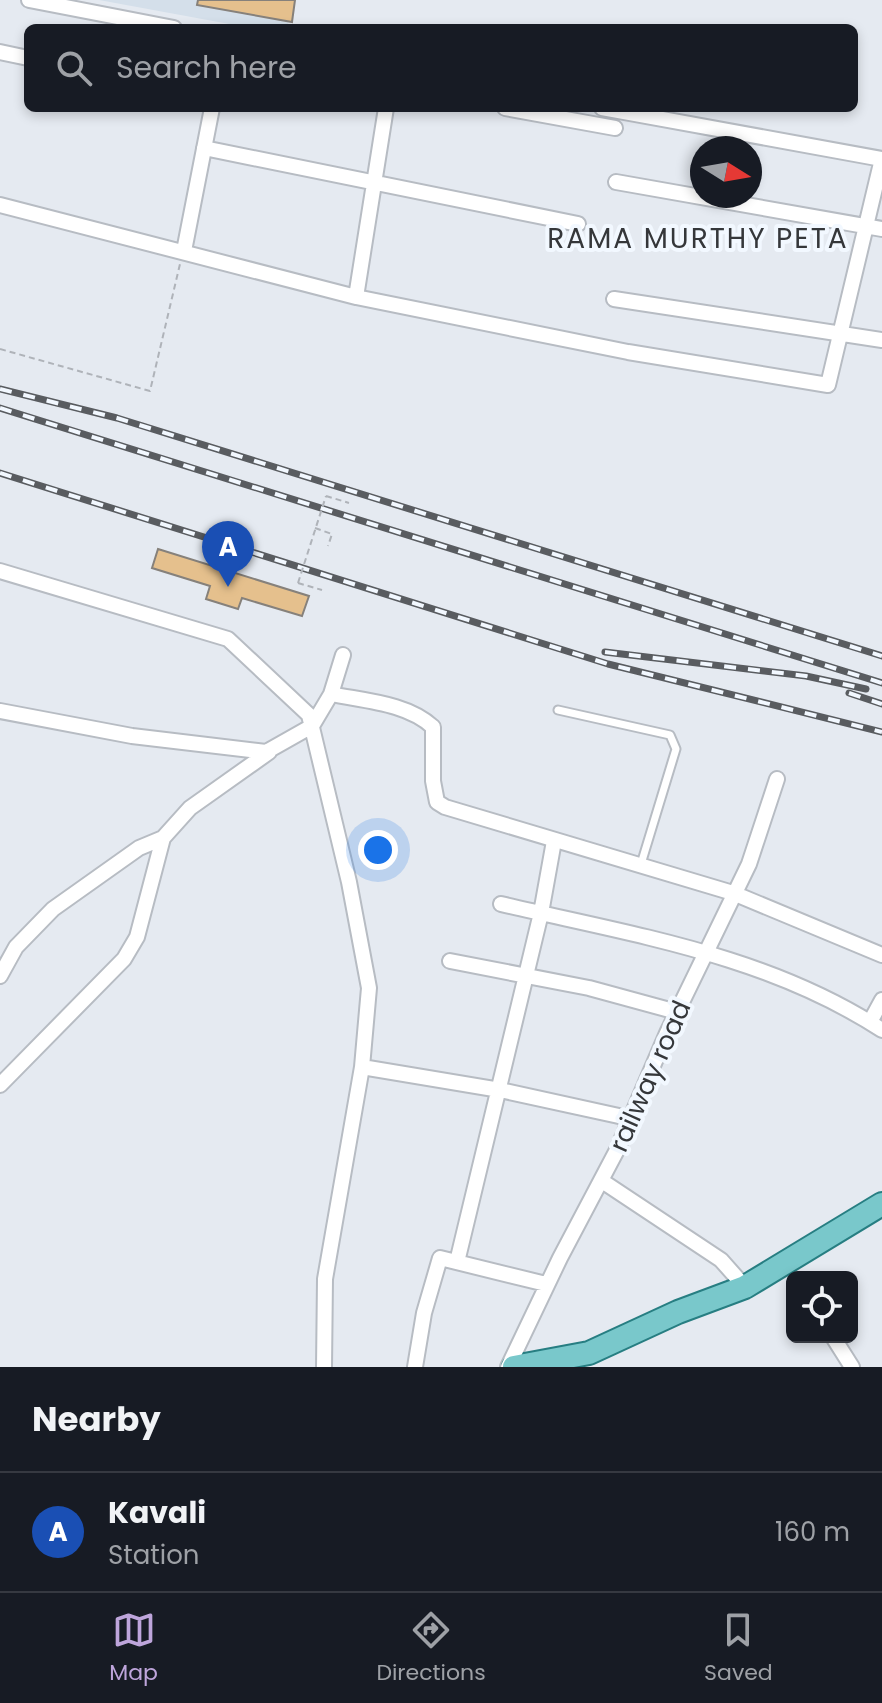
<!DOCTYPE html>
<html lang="en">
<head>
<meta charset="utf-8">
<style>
	:root { --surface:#171b24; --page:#242831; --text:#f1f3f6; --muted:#9ea1a6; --line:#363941; --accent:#bea5db }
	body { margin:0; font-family:Poppins,sans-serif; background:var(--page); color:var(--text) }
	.controls { position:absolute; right:24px; bottom:24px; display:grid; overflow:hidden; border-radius:12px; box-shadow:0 4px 12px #0003 }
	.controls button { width:72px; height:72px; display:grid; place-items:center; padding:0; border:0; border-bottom:2px solid var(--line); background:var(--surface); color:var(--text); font:40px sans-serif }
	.compass { position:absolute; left:690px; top:136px; width:72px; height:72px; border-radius:50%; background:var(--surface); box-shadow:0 4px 12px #0003; rotate:101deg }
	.you { position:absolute; left:378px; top:850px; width:28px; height:28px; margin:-20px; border:6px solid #fff; border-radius:50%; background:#1a73e8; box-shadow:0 0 0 12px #1a73e833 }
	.badge { display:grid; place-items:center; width:52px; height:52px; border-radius:50%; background:var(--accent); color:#fff; font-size:26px; font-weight:700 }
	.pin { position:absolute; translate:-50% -66px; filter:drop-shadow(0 2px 4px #0008) }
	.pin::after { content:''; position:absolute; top:42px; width:28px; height:24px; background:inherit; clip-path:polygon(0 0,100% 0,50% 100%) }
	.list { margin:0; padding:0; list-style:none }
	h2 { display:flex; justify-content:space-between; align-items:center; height:104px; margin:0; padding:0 32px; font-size:34px }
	h2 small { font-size:26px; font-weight:400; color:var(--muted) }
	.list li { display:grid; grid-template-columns:52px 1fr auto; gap:24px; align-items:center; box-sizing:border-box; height:120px; padding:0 32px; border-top:2px solid var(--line) }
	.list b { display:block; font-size:30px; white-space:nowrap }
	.list p { margin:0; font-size:26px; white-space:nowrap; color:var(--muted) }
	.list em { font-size:26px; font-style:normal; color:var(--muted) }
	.icon { flex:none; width:44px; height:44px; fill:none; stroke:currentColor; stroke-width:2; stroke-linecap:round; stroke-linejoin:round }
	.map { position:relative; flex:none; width:882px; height:1367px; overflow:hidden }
	.search { position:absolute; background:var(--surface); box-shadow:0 4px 12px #0003; left:24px; right:24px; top:24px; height:88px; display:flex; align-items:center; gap:20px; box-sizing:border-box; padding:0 28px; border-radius:12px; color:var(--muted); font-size:30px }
	.sheet { height:224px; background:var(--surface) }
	nav { display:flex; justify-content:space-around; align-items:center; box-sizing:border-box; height:112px; border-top:2px solid var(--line); background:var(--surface); font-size:22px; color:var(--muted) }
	nav a { display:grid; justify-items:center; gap:4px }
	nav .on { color:var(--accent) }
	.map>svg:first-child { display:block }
</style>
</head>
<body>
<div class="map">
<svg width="882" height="1367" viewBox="0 0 882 1367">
	<rect width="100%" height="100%" fill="#e5eaf1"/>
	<!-- built -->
	<path fill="#d4dfea" d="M99,0H295L287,28H251Z"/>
	<!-- building -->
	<path fill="#e5c08d" stroke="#86817b" stroke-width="2" d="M198,0H295L292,22L197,5Z
		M158,549L309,596L302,616L242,598L238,609L206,599L210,586L152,568Z"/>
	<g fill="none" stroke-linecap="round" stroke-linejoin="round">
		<!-- lane casing -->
		<g stroke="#b7bcc3" stroke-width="11">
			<path id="lane" d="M558,710L670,735L676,749L641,864"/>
		</g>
		<!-- street casing -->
		<g stroke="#b7bcc3" stroke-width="18">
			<path id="street" d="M29,0L174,28
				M0,52L28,58
				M505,108L615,128
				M204,148L578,224
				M616,182L882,229
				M0,205L356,297L628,352L828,385L882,159L602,108
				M184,251L212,108
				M356,297L386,108
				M614,299L882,340
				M0,571L228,639L309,715L349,882L369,988L362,1067L325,1279L324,1367
				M331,694C365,701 407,703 433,727V781L437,802L445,807L733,893L882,955
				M0,711L132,736L266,752L312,726L331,694L343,655
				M501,904C633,935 767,955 882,1030
				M450,961L589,988L677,1012
				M0,976L16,947L53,909L139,848L163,838L190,808L269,752
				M870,1022L882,1000
				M362,1067L500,1090L628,1118
				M0,1085L124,959L137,937L163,838
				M602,1181L721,1260L745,1287
				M457,1262L541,913L554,841
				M833,1337L852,1367
				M415,1367L424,1313L440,1258L546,1284
				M508,1367L560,1258L617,1150L667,1033L749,864L777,779"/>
		</g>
		<!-- primary casing -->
		<g stroke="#277e82" stroke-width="26">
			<path id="primary" d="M514,1367L589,1353L678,1312L745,1287L882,1204"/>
		</g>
		<!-- path -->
		<path stroke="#afb3b9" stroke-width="2" stroke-dasharray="6 4" stroke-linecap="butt" d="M0,349L150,391L180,264
			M326,496L349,503
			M315,528L332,534L328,546
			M298,583L322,590"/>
		<!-- lane -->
		<use href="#lane" stroke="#fff" stroke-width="7"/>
		<!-- street -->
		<use href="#street" stroke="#fff" stroke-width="14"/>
		<!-- primary -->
		<use href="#primary" stroke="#79c8cb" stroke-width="22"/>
		<!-- rail casing -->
		<g stroke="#595c60" stroke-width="7">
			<path id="rail" d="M0,389L117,418L882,656
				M0,408L882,683
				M0,473L608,664L882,732
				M605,652L806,676L866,689
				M849,693L882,704"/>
		</g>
		<!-- rail -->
		<use href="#rail" stroke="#f2f8ff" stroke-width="4" stroke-dasharray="12" stroke-linecap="butt"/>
		<!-- path-bridge -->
		<path stroke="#afb3b9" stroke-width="2" stroke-dasharray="6 4" stroke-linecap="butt" d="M298,583L326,496"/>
	</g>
	<g text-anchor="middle" stroke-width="8" stroke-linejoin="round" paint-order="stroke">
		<!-- street labels -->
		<g font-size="26" fill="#35373a" stroke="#f2f8ff">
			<text transform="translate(650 1076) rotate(-66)" y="9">railway road</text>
		</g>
		<!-- neighbourhood labels -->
		<g font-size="28" letter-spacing="2" fill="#35373a" stroke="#f2f8ff">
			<text x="698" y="248">RAMA MURTHY PETA</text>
		</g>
	</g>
</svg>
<div class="controls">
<button><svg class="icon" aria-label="locate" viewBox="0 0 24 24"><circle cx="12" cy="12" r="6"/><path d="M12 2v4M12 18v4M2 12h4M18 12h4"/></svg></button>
</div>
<svg class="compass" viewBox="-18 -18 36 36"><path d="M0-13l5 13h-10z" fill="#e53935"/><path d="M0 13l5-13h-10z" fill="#9ea1a6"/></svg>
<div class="you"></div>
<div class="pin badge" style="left:228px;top:587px;background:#1a4fb4">A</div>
<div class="search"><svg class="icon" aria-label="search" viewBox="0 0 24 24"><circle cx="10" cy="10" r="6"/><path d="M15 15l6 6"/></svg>Search here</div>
</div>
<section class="sheet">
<h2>Nearby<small></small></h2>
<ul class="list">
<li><span class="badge" style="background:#1a4fb4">A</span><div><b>Kavali</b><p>Station</p></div><em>160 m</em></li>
</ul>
</section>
<nav>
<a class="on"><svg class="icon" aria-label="map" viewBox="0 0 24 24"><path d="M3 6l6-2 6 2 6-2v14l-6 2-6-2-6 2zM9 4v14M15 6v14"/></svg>Map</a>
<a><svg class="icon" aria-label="directions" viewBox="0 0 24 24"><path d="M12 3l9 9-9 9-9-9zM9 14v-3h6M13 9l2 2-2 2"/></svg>Directions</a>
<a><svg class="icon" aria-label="saved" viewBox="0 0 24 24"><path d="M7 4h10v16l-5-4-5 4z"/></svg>Saved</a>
</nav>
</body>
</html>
